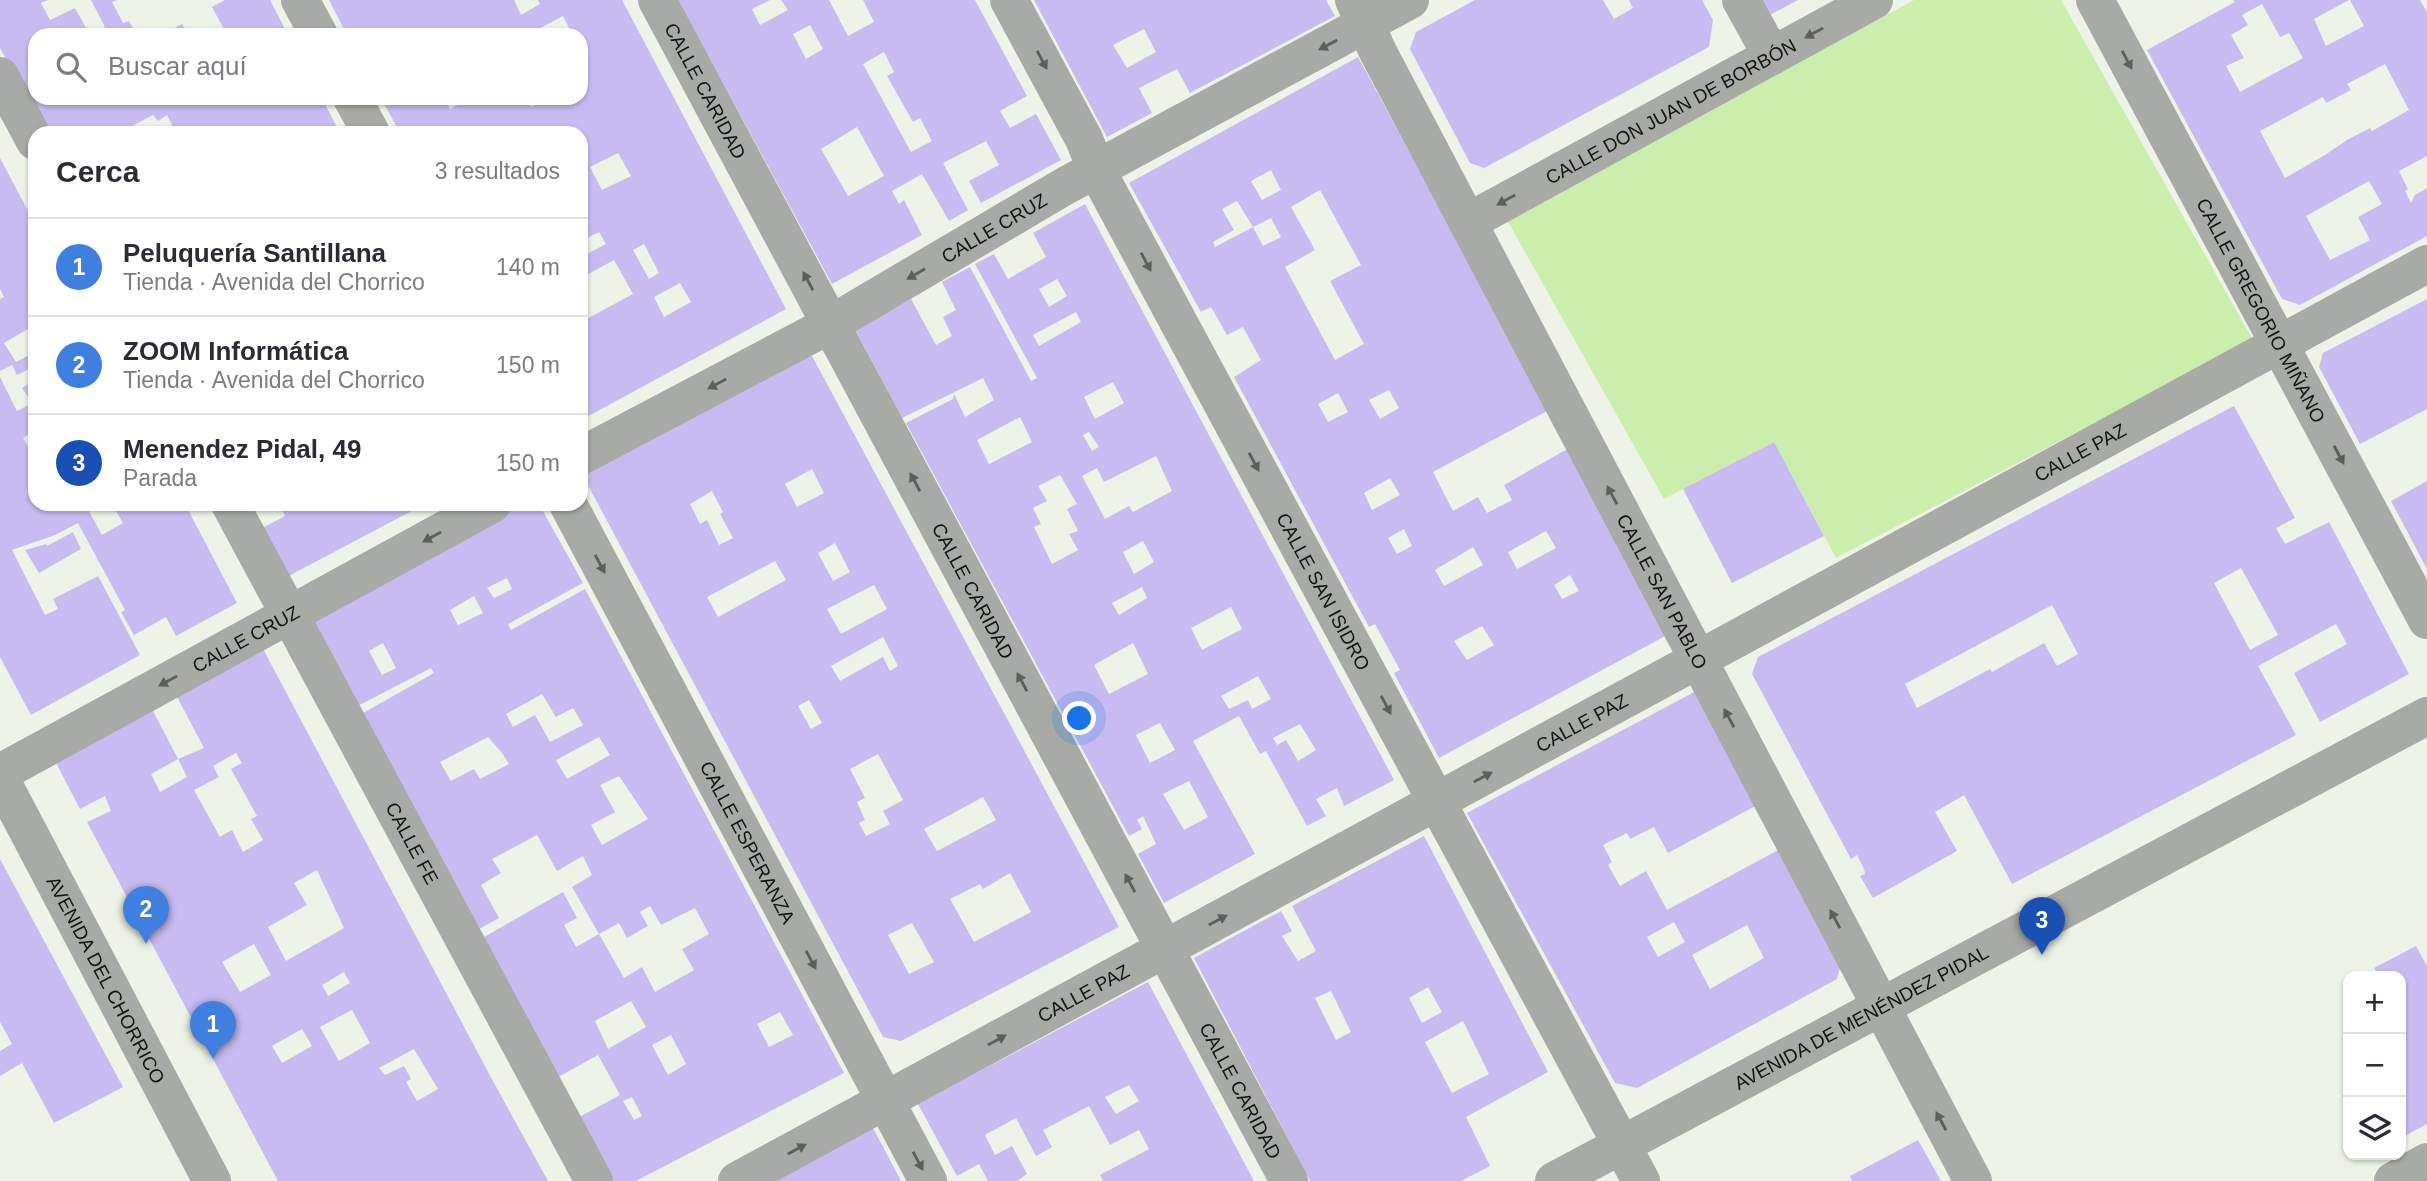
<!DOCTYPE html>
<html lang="es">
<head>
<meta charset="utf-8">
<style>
	:root { --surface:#fff; --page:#f7f7f7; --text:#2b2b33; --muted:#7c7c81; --line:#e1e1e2; --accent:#111827 }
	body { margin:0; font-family:Arial,sans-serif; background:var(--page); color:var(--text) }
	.controls { position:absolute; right:21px; bottom:21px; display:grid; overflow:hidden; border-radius:14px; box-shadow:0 2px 5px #0004 }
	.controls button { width:63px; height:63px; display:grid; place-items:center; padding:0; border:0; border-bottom:2px solid var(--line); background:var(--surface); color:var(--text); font:35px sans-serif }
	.you { position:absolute; left:1080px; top:719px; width:24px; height:24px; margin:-18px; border:5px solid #fff; border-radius:50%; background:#1a73e8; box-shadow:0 0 0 10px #1a73e833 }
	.badge { display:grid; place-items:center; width:46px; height:46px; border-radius:50%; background:var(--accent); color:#fff; font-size:23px; font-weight:700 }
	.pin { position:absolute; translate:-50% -58px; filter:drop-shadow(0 2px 4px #0008) }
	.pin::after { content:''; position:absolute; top:37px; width:24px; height:21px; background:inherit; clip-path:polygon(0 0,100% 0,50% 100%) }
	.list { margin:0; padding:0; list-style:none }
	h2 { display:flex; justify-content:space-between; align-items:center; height:91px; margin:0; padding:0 28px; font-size:30px }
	h2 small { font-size:23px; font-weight:400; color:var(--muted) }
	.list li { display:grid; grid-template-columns:46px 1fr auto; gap:21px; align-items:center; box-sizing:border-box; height:98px; padding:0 28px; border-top:2px solid var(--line) }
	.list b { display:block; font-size:26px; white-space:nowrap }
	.list p { margin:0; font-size:23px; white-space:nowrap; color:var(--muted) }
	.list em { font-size:23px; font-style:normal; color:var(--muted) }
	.icon { flex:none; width:38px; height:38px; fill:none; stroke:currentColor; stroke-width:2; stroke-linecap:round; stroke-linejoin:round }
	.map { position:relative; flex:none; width:2427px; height:1181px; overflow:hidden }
	.search { position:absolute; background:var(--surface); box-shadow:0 2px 5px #0004; left:28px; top:28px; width:560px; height:77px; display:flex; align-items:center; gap:18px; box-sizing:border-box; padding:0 24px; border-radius:21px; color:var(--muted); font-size:26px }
	.panel { position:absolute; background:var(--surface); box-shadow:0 2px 5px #0004; left:28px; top:126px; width:560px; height:385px; border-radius:21px }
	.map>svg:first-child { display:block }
</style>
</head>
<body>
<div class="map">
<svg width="2427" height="1181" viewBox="0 0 2427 1181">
	<rect width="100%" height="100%" fill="#edf4e7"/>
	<!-- green -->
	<path fill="#cbeead" d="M1914,0H2061L2253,340L1836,558L1774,442L1664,499L1507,220Z"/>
	<!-- building -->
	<path fill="#c7bbf1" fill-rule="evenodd" d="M0,0H48L41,3L50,20L75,8L90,35H35V98H322L340,133H176L167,115L158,121L153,115L119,133H46L0,48Z
		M91,0H117L112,2L121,19L123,23L129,21L137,35H92L105,27Z
		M225,0H270L288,35H227L212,7Z
		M329,0H514L521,15L540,4L538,0H622L786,309L581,420V322L633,294L614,260L581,278V257L606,244L599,232L581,241V133H400L381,98H444L450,109L471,98H509L511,102L517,98H527L531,107L549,98H581V35H560L570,30L563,16L527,35H347ZM618,153L631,176L602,190L590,167ZM644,244L659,273L649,279L633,250ZM680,283L691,302L664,317L654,297Z
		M678,0H770L752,9L760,25L788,10L781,0H829L848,36L874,22L863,0H975L1027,96L1000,111L1010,128L1036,114L1061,160L981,203L969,181L999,165L986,141L943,163L968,210L949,221L922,174L892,191L899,204L904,200L922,235L832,284ZM810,25L823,49L806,59L793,34ZM884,52L894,72L887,76L913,122L920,118L932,141L911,152L863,64ZM857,127L884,176L848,196L821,149Z
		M1034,0H1326L1335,16L1190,93L1177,69L1139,88L1152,113L1107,137ZM1144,29L1156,52L1127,68L1113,45Z
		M1475,0H1603L1614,19L1633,8L1629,0H1702L1713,20L1709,47L1484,168L1470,163L1410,49L1416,32Z
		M1760,0H1798L1768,16Z
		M2233,0H2349L2314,19L2326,46L2364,26L2350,0H2420L2427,12V156L2399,171L2408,189L2405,191L2411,203L2415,195L2427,188V236L2300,305L2282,299L2147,50L2235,2ZM2262,4L2280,37L2289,33L2303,58L2240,92L2226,66L2244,58L2231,35L2248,25L2242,15ZM2385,64L2409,110L2372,131L2370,128L2347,140L2325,155L2285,178L2260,131L2323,97L2326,103L2351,90L2347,84ZM2369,181L2382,204L2358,217L2370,240L2330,260L2306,216Z
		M182,24L187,32L182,35H161Z
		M1358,57L1549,410L1433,472L1453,511L1478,497L1487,513L1512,500L1504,485L1569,448L1669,634L1439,758L1394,673L1400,670L1375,624L1369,627L1234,377L1261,360L1243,327L1227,335L1211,307L1201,312L1129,183ZM1271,170L1281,190L1262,200L1251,181ZM1320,190L1361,265L1330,281L1364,344L1335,360L1285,267L1315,250L1291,207ZM1237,201L1253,227L1215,247L1213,242L1234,230L1222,209ZM1271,218L1281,237L1263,246L1253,227ZM1389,390L1399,408L1380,419L1369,400ZM1338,393L1348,412L1328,422L1318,404ZM1390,478L1400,495L1372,510L1364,493ZM1404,529L1412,546L1397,554L1388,538ZM1546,531L1556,548L1517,569L1508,552ZM1473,547L1483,565L1444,586L1435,570ZM1570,575L1579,591L1562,599L1554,585ZM1482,626L1494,645L1467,660L1454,641Z
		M0,158L35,224V331L33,326L4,343L16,362L35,352V366L17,375L12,365L0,371V299L4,297L0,289Z
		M1085,204L1394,780L1344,806L1337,788L1316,799L1326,816L1307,826L1266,751L1260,754L1239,716L1193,741L1255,854L1164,903L1138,854L1156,844L1143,816L1137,820L1142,829L1129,836L906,423L953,399L954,394L965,417L994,400L983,378L902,418L855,329L911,299L936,345L952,336L943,317L956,310L942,282L970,267L1031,381L1037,378L975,264L994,254L1008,279L1046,257L1033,233ZM1057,279L1067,296L1049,307L1039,289ZM1076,312L1081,322L1039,346L1033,335ZM1113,382L1124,403L1095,419L1084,397ZM1020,417L1032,442L989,464L977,440ZM1089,432L1099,447L1092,451L1083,435ZM1156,456L1172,491L1133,512L1129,506L1105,519L1082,476L1097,468L1104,482ZM1060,475L1077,504L1067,509L1078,531L1069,534L1078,550L1052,564L1034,527L1041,524L1033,508L1047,501L1038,486ZM1143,541L1154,562L1134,574L1123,552ZM1142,587L1147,598L1119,615L1112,603ZM1231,607L1242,629L1202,650L1191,628ZM1133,643L1148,674L1109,694L1094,665ZM1258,676L1271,699L1252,709L1248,700L1229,709L1221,696ZM1160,723L1175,750L1150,763L1136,735ZM1300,724L1316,750L1298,761L1286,740L1277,745L1273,738ZM1189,781L1208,817L1184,830L1163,794Z
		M2427,299V409L2360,444L2319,367L2323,353Z
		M811,354L1119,927L901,1041L883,1037L582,474ZM812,469L824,493L797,507L785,484ZM712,491L723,512L720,514L733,538L719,545L707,520L700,524L690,504ZM835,543L850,572L833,581L818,553ZM775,561L786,580L718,617L707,597ZM874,585L887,609L841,634L827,609ZM883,637L898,666L890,671L883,657L840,681L831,666ZM809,700L822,723L811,729L798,706ZM878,754L903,800L883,811L890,824L866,836L859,823L865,820L857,802L865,798L850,769ZM983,797L996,820L937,851L924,829ZM1010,873L1031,912L974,942L950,899L980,884L983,889ZM912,923L934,962L909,974L888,935Z
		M0,377L17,411L32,403L22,388L35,380V431L23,438L30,450L35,448V504H85L102,535L123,523L112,504H185L237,603L176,636L166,617L134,635L121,612L125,610L78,523L55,535L12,550L45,615L58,609L53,599L98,576L140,655L31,715L0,657Z
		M2234,406L2295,518L2276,528L2285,544L2329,522L2409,674L2320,722L2294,673L2347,644L2336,624L2258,666L2296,735L2012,884L1964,795L1935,812L1957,851L1873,898L1860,876L1865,874L1864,869L1857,855L1851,859L1752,674L1758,657ZM2241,568L2278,635L2250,650L2214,583ZM2052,605L2078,654L2057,666L2044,643L1992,672L1990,669L1917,708L1905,684Z
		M1774,442L1824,536L1732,583L1683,489Z
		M2427,481V569L2391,501Z
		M279,504L299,505L425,504L281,580L255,532L285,516Z
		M523,504H539L583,583L508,624L511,630L585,589L844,1073L636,1181H605L572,1121L620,1095L598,1055L551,1081L477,941L563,892L577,918L564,925L576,947L599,934L572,887L592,875L583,856L557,871L537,835L492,859L501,873L481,885L499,918L472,933L356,717L434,673L431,668L352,709L305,623ZM507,578L512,589L494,598L487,588ZM474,596L483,613L458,625L450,610ZM383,643L396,668L382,675L369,651ZM542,694L556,717L573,708L583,725L550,742L535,715L513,727L506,714ZM488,737L502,753L509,764L480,779L474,769L451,781L440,762ZM599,737L610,755L567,779L556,760ZM619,776L648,819L602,845L591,825L615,812L600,785ZM650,906L661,925L695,908L709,934L682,949L694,970L655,992L642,967L624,978L599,934L619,923L627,938L648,926L640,912ZM631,1001L646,1027L608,1049L595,1021ZM780,1012L793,1035L769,1047L757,1024ZM671,1035L686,1064L668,1075L652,1045ZM632,1097L642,1116L634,1120L623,1101Z
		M73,532L81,549L39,573L25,550L46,544L47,546Z
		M262,647L494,1083L548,1181H278L87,822L111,811L105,796L80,809L55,761L152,709L178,759L204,748L176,695ZM236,753L242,763L231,769L257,816L251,819L263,840L243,852L232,830L220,837L194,790L219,777L213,766ZM178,759L187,777L160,792L151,774ZM317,870L344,928L286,961L268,927L307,905L294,883ZM254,944L271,975L240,992L222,962ZM344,972L350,983L328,996L322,985ZM352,1010L370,1043L339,1061L320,1027ZM302,1029L312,1046L282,1063L272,1046ZM414,1049L438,1089L417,1101L406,1082L411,1079L404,1066L385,1075L379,1068Z
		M1698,690L1759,804L1668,853L1654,827L1630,839L1627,833L1603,845L1612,862L1608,865L1620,886L1646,871L1667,910L1782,848L1842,961L1837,979L1637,1088L1615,1083L1467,813ZM1674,922L1685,942L1658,957L1647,937ZM1747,925L1764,958L1710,989L1692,955Z
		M1424,836L1548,1072L1466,1117L1490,1166L1461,1181H1310L1194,958L1281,911L1292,931L1282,936L1298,961L1316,951L1292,906ZM1428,987L1442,1012L1422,1023L1409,998ZM1331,991L1351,1032L1336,1040L1315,998ZM1463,1021L1489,1074L1452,1093L1425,1042Z
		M0,859L123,1087L54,1123L22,1063L0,1076V1051L12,1044L0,1022Z
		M2416,946L2427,966V1124L2401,1138V976H2379L2374,968Z
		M1148,982L1254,1181H1103L1100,1175L1149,1149L1139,1130L1110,1145L1089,1106L1043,1130L1052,1147L1036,1156L1016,1118L985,1135L995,1155L1012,1146L1027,1174L1017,1181H988L979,1164L957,1176L918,1104ZM1129,1085L1139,1101L1116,1114L1105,1097Z
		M873,1128L901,1181H772Z
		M1918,1140L1941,1181H1852L1850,1176Z"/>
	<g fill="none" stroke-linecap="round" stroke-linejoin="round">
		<!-- minor -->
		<g stroke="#a7aaa5" stroke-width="38">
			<path d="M300,0L319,35"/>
			<path id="s1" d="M657,0L1289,1181"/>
			<path id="s2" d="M1009,0L1084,139L1096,169L1641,1181"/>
			<path id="s3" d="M1354,0L1378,52L1973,1181"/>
			<path d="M1741,0L1772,56"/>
			<path id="s4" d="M2095,0L2427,620"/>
			<path d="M0,76L35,141"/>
			<path d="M352,98L371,133"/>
			<path id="s5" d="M1468,222L1874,0"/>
			<path id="s6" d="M581,456L831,324L1065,186L1410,0"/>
			<path id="s7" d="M230,504L594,1181"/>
			<path id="s8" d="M568,504L928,1181"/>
			<path id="s9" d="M0,773L492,504"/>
			<path id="s10" d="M0,778L212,1181"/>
			<path id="s11" d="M737,1181L2427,264"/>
			<path id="s12" d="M1554,1181L2427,716"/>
			<path d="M2393,1181L2427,1162"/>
		</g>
	</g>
	<!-- one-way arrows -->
	<defs><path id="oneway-solid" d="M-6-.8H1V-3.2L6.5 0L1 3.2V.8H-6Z" transform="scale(1.75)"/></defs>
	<g fill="#5c5f5a">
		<use href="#oneway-solid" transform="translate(1814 33) rotate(151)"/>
		<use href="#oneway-solid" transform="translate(1328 45) rotate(152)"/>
		<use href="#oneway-solid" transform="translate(1042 60) rotate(62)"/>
		<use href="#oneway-solid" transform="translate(2127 60) rotate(62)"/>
		<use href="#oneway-solid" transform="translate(1506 200) rotate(151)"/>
		<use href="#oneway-solid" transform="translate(1146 262) rotate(62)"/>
		<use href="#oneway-solid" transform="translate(916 274) rotate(150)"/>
		<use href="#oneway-solid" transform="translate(808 281) rotate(-118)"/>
		<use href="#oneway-solid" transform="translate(717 384) rotate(152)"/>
		<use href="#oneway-solid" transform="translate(2339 455) rotate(62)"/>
		<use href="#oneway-solid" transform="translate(1254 462) rotate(62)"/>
		<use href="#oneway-solid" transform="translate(915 482) rotate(-118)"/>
		<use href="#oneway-solid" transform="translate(1612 495) rotate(-118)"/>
		<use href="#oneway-solid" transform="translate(432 537) rotate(151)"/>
		<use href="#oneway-solid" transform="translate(600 564) rotate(62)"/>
		<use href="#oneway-solid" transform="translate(168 681) rotate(151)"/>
		<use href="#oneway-solid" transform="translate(1022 682) rotate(-118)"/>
		<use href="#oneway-solid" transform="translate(1386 705) rotate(62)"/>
		<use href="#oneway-solid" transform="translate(1729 718) rotate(-118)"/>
		<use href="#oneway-solid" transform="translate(1483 777) rotate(-28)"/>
		<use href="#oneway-solid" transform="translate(1130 883) rotate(-118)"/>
		<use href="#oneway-solid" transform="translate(1835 919) rotate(-118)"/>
		<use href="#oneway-solid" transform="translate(1218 920) rotate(-28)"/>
		<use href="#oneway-solid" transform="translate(811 960) rotate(62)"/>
		<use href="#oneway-solid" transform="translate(997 1040) rotate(-29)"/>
		<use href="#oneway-solid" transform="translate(1941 1121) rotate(-118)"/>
		<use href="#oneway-solid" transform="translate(797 1149) rotate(-28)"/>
		<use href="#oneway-solid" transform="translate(918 1161) rotate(62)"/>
	</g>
	<g text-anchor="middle" stroke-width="5" stroke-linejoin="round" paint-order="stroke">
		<!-- street labels -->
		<g font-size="19" fill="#111410" stroke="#fff">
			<text dy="7" stroke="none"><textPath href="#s1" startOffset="103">CALLE CARIDAD</textPath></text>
			<text dy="7" stroke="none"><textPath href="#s5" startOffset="231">CALLE DON JUAN DE BORBÓN</textPath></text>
			<text dy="7" stroke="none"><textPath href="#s6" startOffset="472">CALLE CRUZ</textPath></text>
			<text dy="7" stroke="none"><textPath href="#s4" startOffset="352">CALLE GREGORIO MIÑANO</textPath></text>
			<text dy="7" stroke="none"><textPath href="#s11" startOffset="1528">CALLE PAZ</textPath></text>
			<text dy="7" stroke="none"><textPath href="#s1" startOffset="670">CALLE CARIDAD</textPath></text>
			<text dy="7" stroke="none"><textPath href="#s2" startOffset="670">CALLE SAN ISIDRO</textPath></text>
			<text dy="7" stroke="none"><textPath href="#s3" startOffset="667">CALLE SAN PABLO</textPath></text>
			<text dy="7" stroke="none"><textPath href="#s9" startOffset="280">CALLE CRUZ</textPath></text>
			<text dy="7" stroke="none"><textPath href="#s11" startOffset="961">CALLE PAZ</textPath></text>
			<text dy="7" stroke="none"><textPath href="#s7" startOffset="385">CALLE FE</textPath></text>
			<text dy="7" stroke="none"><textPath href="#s8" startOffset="383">CALLE ESPERANZA</textPath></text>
			<text dy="7" stroke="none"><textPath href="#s10" startOffset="228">AVENIDA DEL CHORRICO</textPath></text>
			<text dy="7" stroke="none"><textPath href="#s11" startOffset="394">CALLE PAZ</textPath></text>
			<text dy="7" stroke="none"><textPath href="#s12" startOffset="348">AVENIDA DE MENÉNDEZ PIDAL</textPath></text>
			<text dy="7" stroke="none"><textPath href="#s1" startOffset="1237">CALLE CARIDAD</textPath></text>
		</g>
	</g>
</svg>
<div class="controls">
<button>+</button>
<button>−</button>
<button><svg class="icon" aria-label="layers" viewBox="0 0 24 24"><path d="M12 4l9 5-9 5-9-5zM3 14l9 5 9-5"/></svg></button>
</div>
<div class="you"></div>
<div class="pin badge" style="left:213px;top:1059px;background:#3f7fe0">1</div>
<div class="pin badge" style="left:146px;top:944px;background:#3f7fe0">2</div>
<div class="pin badge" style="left:2042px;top:955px;background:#1a4fb4">3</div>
<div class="search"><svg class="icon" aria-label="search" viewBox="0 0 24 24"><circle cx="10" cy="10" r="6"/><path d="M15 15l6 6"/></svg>Buscar aquí</div>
<section class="panel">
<h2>Cerca<small>3 resultados</small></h2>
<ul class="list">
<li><span class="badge" style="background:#3f7fe0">1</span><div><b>Peluquería Santillana</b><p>Tienda · Avenida del Chorrico</p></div><em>140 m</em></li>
<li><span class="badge" style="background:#3f7fe0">2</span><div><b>ZOOM Informática</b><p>Tienda · Avenida del Chorrico</p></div><em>150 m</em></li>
<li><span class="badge" style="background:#1a4fb4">3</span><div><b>Menendez Pidal, 49</b><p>Parada</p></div><em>150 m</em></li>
</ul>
</section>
</div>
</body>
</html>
